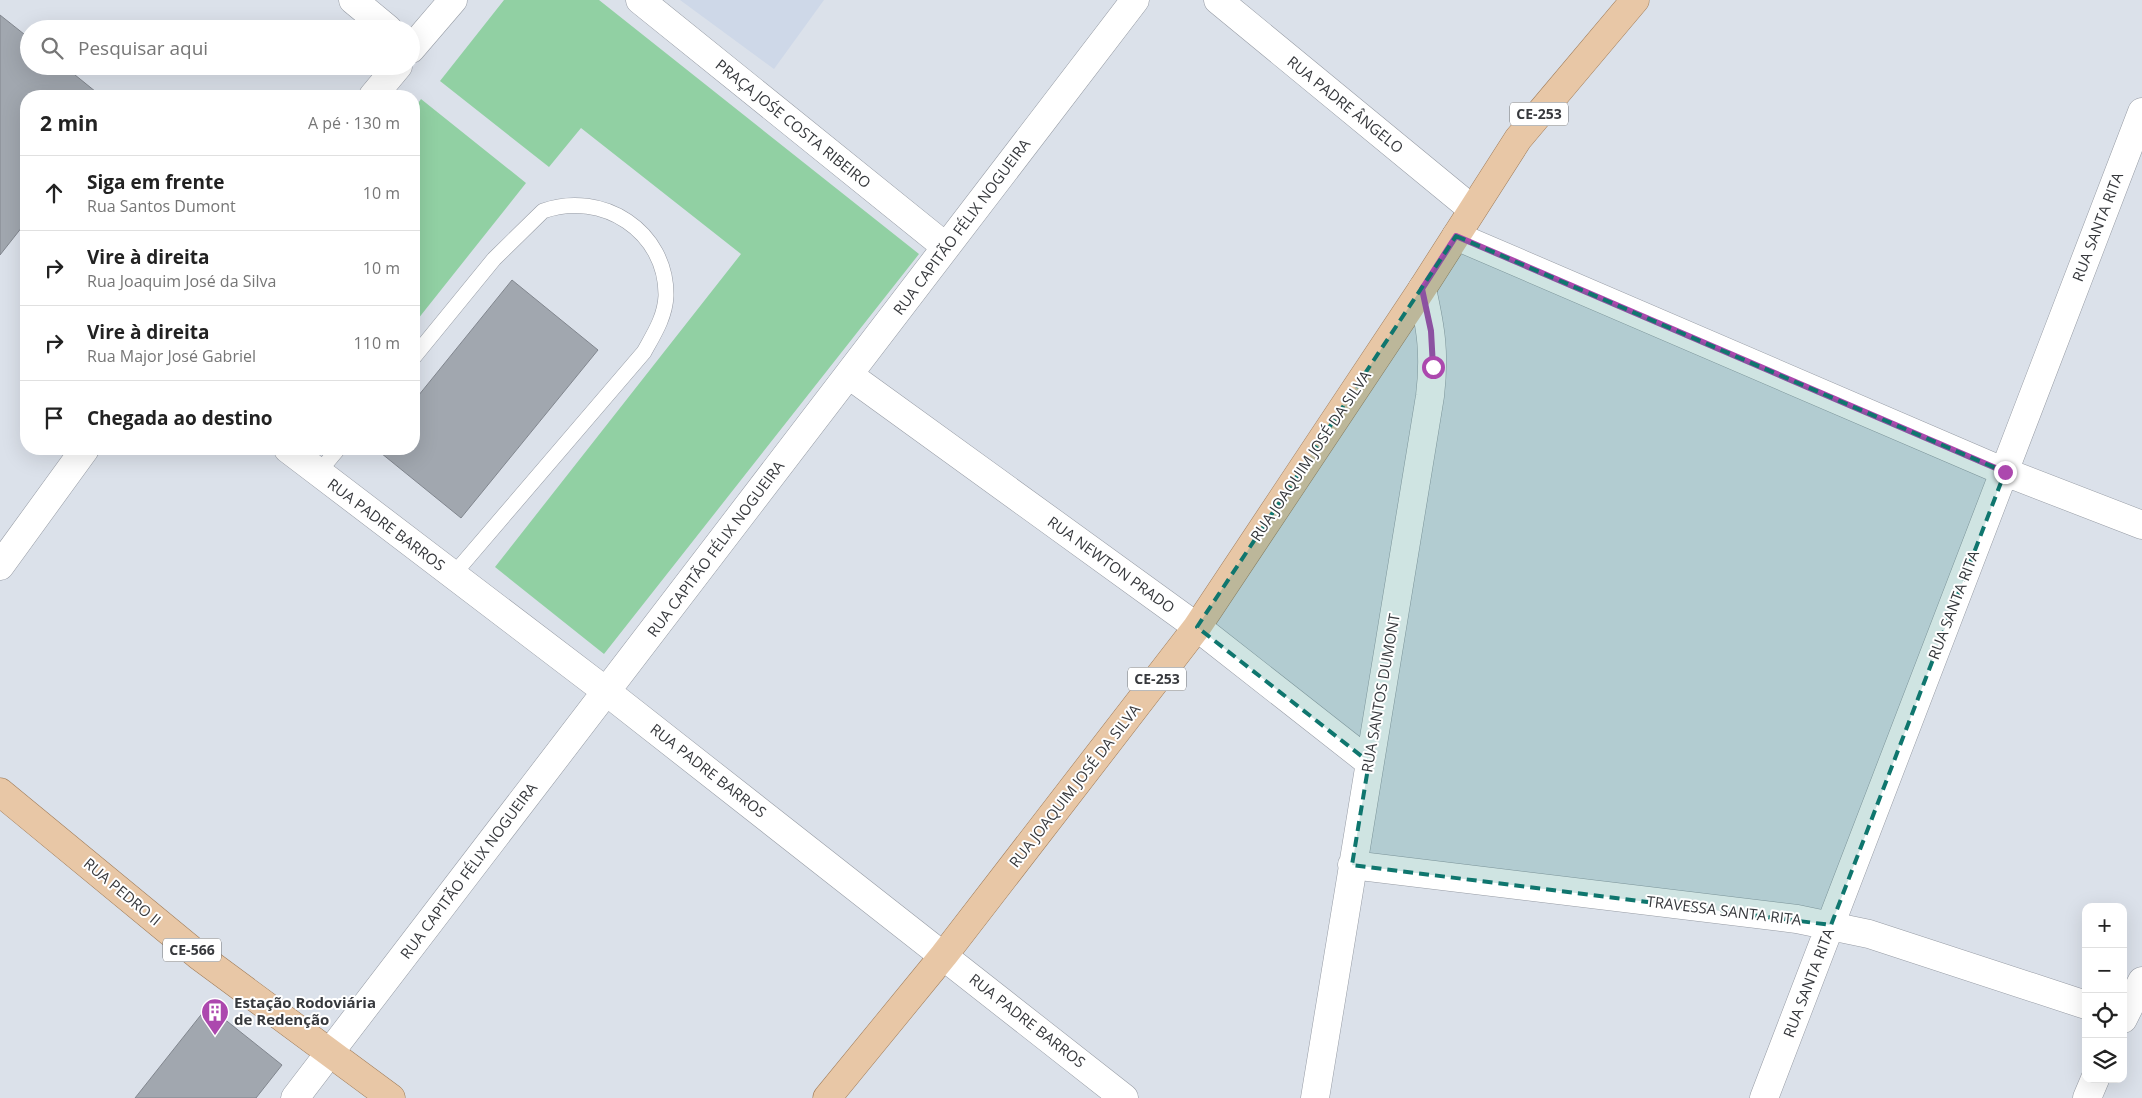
<!DOCTYPE html>
<html lang="pt">
<head>
<meta charset="utf-8">
<style>
	:root { --surface:#fff; --page:#f2f2f2; --text:#222; --muted:#767676; --line:#e0e0e0 }
	body { margin:0; font-family:"Open Sans",sans-serif; background:var(--page); color:var(--text) }
	.controls { position:absolute; right:15px; bottom:15px; display:grid; overflow:hidden; border-radius:10px; box-shadow:0 5px 20px #0002 }
	.controls button { width:45px; height:45px; display:grid; place-items:center; padding:0; border:0; border-bottom:1px solid var(--line); background:var(--surface); color:var(--text); font:25px sans-serif }
	.stop { position:absolute; width:15px; height:15px; margin:-11px; border:4px solid #ac48ae; border-radius:50%; background:#fff }
	.stop.end { background:#ac48ae; border-color:#fff; box-shadow:0 1px 5px #0008 }
	.list { margin:0; padding:0; list-style:none }
	h2 { display:flex; justify-content:space-between; align-items:center; height:65px; margin:0; padding:0 20px; font-size:21px }
	h2 small { font-size:16px; font-weight:400; color:var(--muted) }
	.list li { display:grid; grid-template-columns:32px 1fr auto; gap:15px; align-items:center; box-sizing:border-box; height:75px; padding:0 20px; border-top:1px solid var(--line) }
	.list b { display:block; font-size:19px; white-space:nowrap }
	.list p { margin:0; font-size:16px; white-space:nowrap; color:var(--muted) }
	.list em { font-size:16px; font-style:normal; color:var(--muted) }
	.icon { flex:none; width:28px; height:28px; fill:none; stroke:currentColor; stroke-width:2; stroke-linecap:round; stroke-linejoin:round }
	.map { position:relative; flex:none; width:2142px; height:1098px; overflow:hidden }
	.search { position:absolute; background:var(--surface); box-shadow:0 5px 20px #0002; left:20px; top:20px; width:400px; height:55px; display:flex; align-items:center; gap:12px; box-sizing:border-box; padding:0 18px; border-radius:28px; color:var(--muted); font-size:19px }
	.panel { position:absolute; background:var(--surface); box-shadow:0 5px 20px #0002; left:20px; top:90px; width:400px; height:365px; border-radius:20px }
	.map>svg:first-child { display:block }
</style>
</head>
<body>
<div class="map">
<svg width="2142" height="1098" viewBox="0 0 2142 1098">
	<rect width="100%" height="100%" fill="#dbe1ea"/>
	<!-- built -->
	<path fill="#ced8e8" d="M680,0H824L774,69Z"/>
	<!-- green -->
	<path fill="#91d0a3" d="M504,0H599L919,254L604,654L495,567L741,254L581,128L549,167L440,81Z
		M421,99L526,183L414,324V109Z"/>
	<!-- building -->
	<path fill="#a1a7af" stroke="#81868e" d="M0,15L29,38V66H64L101,96H26V222L0,255Z
		M512,280L598,350L461,518L376,449H414V401Z
		M208,1006L282,1065L256,1098H135Z"/>
	<g fill="none" stroke-linecap="round" stroke-linejoin="round">
		<!-- service casing -->
		<g stroke="#969ba4" stroke-width="16">
			<path id="service" d="M414,357L494,259L543,211C602,190 667,231 666,296C665,317 654,334 644,352L453,575
				M318,473L338,449"/>
		</g>
		<!-- minor casing -->
		<g stroke="#969ba4" stroke-width="29">
			<path id="minor" d="M353,0L388,29
				M640,0L946,247
				M1218,0L1472,209
				M411,49L453,0
				M373,96L398,66
				M1456,236L2005,472L2142,525
				M849,375L1197,627L1369,762
				M288,449L607,692L1124,1098
				M0,566L85,449
				M1352,865L1797,919L1869,934L2086,1005
				M2123,1019L2142,981
				M295,1098L1135,0
				M1315,1098L1430,396C1435,354 1431,329 1422,289
				M1764,1098L2142,112
				M2087,1098L2095,1079"/>
		</g>
		<!-- primary casing -->
		<g stroke="#a07d5a" stroke-width="29">
			<path id="primary" d="M0,792L199,956L391,1098
				M827,1098L944,955L1197,627L1422,289L1518,139L1635,0"/>
		</g>
		<!-- service -->
		<use href="#service" stroke="#fff" stroke-width="15"/>
		<!-- minor -->
		<use href="#minor" stroke="#fff" stroke-width="28"/>
		<!-- primary -->
		<use href="#primary" stroke="#e8c7a6" stroke-width="28"/>
	</g>
	<g fill="none" stroke-linecap="round" stroke-linejoin="round">
		<!-- route -->
		<path stroke="#ac48ae" stroke-width="6" d="M1433,367L1431,331L1422,289L1456,236L2005,472"/>
	</g>
	<!-- marked area -->
	<path fill="#0f766e" fill-opacity="0.2" stroke="#0f766e" stroke-width="4" stroke-dasharray="10 6" stroke-linejoin="round" d="M1456,236L2005,472L1831,925L1352,865L1369,762L1197,627Z"/>
	<!-- icons -->
	<defs>
		<g id="building-pin" transform="scale(1.4375)"><path d="M0 17L-7.5 6A9.5 9.5 0 1 1 7.5 6Z" fill="#ac48ae" stroke="#fff"/><path d="M-4-6H4V6H1V3H-1V6H-4ZM-2.5-4.3h1.7v1.8h-1.7ZM.8-4.3h1.7v1.8H.8ZM-2.5-1h1.7V.8h-1.7ZM.8-1h1.7V.8H.8Z" fill="#fff"/></g>
	</defs>
	<g fill-rule="evenodd">
		<use href="#building-pin" x="215" y="1012"/>
	</g>
	<g text-anchor="middle" stroke-width="4" stroke-linejoin="round" paint-order="stroke">
		<!-- shield labels -->
		<g fill="#fff" stroke="#737477" stroke-width="1">
			<rect x="1510" y="102.5" width="58" height="23" rx="4"/>
			<rect x="1128" y="667.5" width="58" height="23" rx="4"/>
			<rect x="163" y="938.5" width="58" height="23" rx="4"/>
		</g>
		<g font-size="14" font-weight="bold" fill="#37393d">
			<text x="1539" y="119">CE-253</text>
			<text x="1157" y="684">CE-253</text>
			<text x="192" y="955">CE-566</text>
		</g>
		<!-- street labels -->
		<g font-size="15" fill="#37393d" stroke="#fff">
			<text transform="translate(1345 105) rotate(39)" y="5">RUA PADRE ÂNGELO</text>
			<text transform="translate(793 124) rotate(39)" y="5">PRAÇA JOŚE COSTA RIBEIRO</text>
			<text transform="translate(962 227) rotate(-53)" y="5">RUA CAPITÃO FÉLIX NOGUEIRA</text>
			<text transform="translate(2098 227) rotate(-69)" y="5">RUA SANTA RITA</text>
			<text transform="translate(1311 456) rotate(-56)" y="5">RUA JOAQUIM JOSÉ DA SILVA</text>
			<text transform="translate(386 525) rotate(37)" y="5">RUA PADRE BARROS</text>
			<text transform="translate(716 549) rotate(-53)" y="5">RUA CAPITÃO FÉLIX NOGUEIRA</text>
			<text transform="translate(1111 565) rotate(36)" y="5">RUA NEWTON PRADO</text>
			<text transform="translate(1954 605) rotate(-69)" y="5">RUA SANTA RITA</text>
			<text transform="translate(1381 693) rotate(-80)" y="5">RUA SANTOS DUMONT</text>
			<text transform="translate(708 771) rotate(38)" y="5">RUA PADRE BARROS</text>
			<text transform="translate(1075 786) rotate(-52)" y="5">RUA JOAQUIM JOSÉ DA SILVA</text>
			<text transform="translate(469 871) rotate(-53)" y="5">RUA CAPITÃO FÉLIX NOGUEIRA</text>
			<text transform="translate(122 892) rotate(40)" y="5">RUA PEDRO II</text>
			<text transform="translate(1724 911) rotate(7)" y="5">TRAVESSA SANTA RITA</text>
			<text transform="translate(1809 983) rotate(-69)" y="5">RUA SANTA RITA</text>
			<text transform="translate(1027 1021) rotate(38)" y="5">RUA PADRE BARROS</text>
		</g>
		<!-- poi labels -->
		<g font-size="15" font-weight="bold" fill="#37393d" stroke="#fff" text-anchor="start">
			<text x="234" y="1008">Estação Rodoviária<tspan x="234" dy="17">de Redenção</tspan></text>
		</g>
	</g>
</svg>
<div class="controls">
<button>+</button>
<button>−</button>
<button><svg class="icon" aria-label="locate" viewBox="0 0 24 24"><circle cx="12" cy="12" r="6"/><path d="M12 2v4M12 18v4M2 12h4M18 12h4"/></svg></button>
<button><svg class="icon" aria-label="layers" viewBox="0 0 24 24"><path d="M12 4l9 5-9 5-9-5zM3 14l9 5 9-5"/></svg></button>
</div>
<div class="stop" style="left:1433px;top:367px"></div>
<div class="stop end" style="left:2005px;top:472px"></div>
<div class="search"><svg class="icon" aria-label="search" viewBox="0 0 24 24"><circle cx="10" cy="10" r="6"/><path d="M15 15l6 6"/></svg>Pesquisar aqui</div>
<section class="panel">
<h2>2 min<small>A pé · 130 m</small></h2>
<ul class="list">
<li><svg class="icon" aria-label="ahead" viewBox="0 0 24 24"><path d="M12 20V5M6 11l6-6 6 6"/></svg><div><b>Siga em frente</b><p>Rua Santos Dumont</p></div><em>10 m</em></li>
<li><svg class="icon" aria-label="right" viewBox="0 0 24 24"><path d="M7 20v-9h11M14 6l5 5-5 5"/></svg><div><b>Vire à direita</b><p>Rua Joaquim José da Silva</p></div><em>10 m</em></li>
<li><svg class="icon" aria-label="right" viewBox="0 0 24 24"><path d="M7 20v-9h11M14 6l5 5-5 5"/></svg><div><b>Vire à direita</b><p>Rua Major José Gabriel</p></div><em>110 m</em></li>
<li><svg class="icon" aria-label="arrive" viewBox="0 0 24 24"><path d="M6 21V4h12l-3 4 3 4H6"/></svg><div><b>Chegada ao destino</b></div></li>
</ul>
</section>
</div>
</body>
</html>
